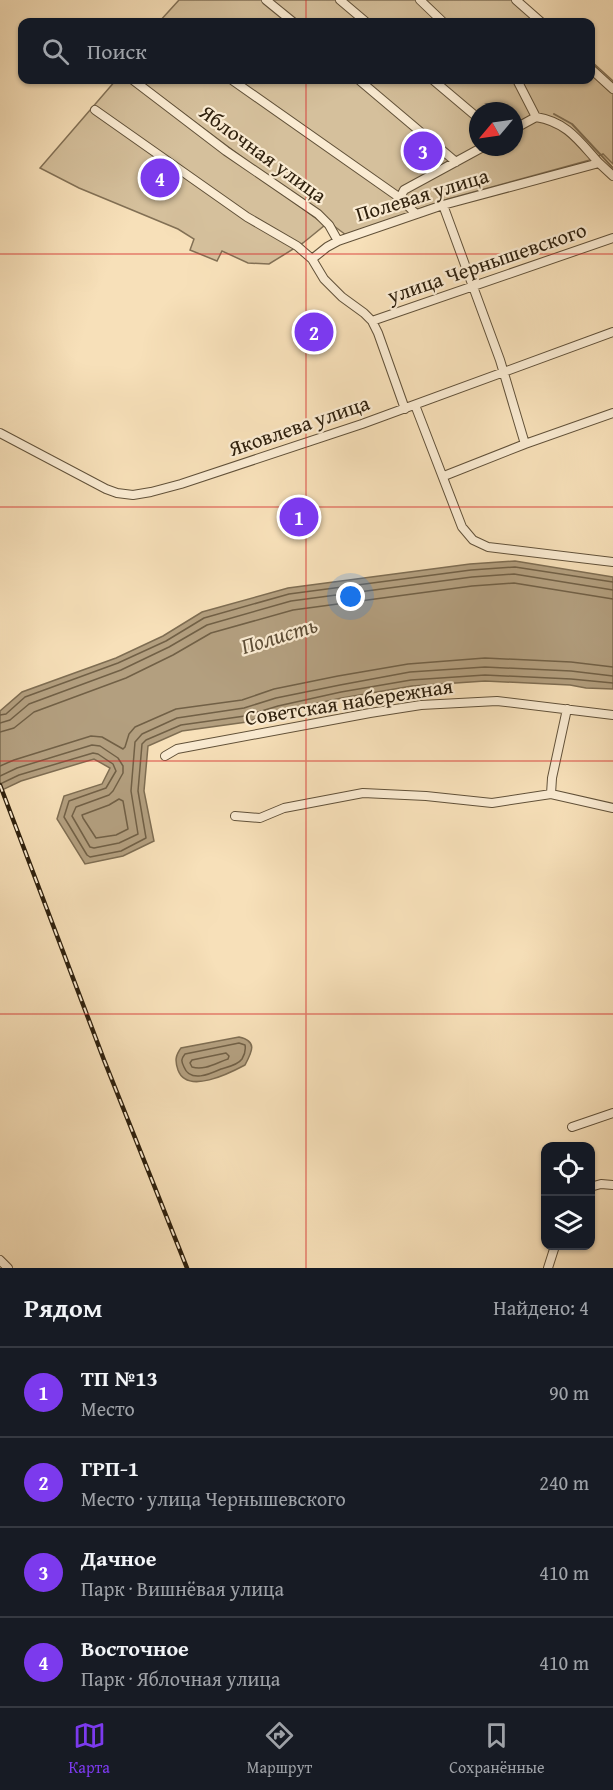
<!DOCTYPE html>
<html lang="ru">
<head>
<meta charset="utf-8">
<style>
	:root { --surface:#171b24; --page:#242831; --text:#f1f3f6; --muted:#9ea1a6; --line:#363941; --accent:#7c3aed }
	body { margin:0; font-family:"Gentium Book Plus",serif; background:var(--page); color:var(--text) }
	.controls { position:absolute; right:18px; bottom:18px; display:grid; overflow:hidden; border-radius:12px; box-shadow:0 2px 4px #0004 }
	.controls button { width:54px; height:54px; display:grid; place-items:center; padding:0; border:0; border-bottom:2px solid var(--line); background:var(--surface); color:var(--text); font:30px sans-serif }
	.compass { position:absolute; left:469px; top:102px; width:54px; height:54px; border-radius:50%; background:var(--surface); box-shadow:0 2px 4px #0004; rotate:241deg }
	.you { position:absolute; left:351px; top:597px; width:21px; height:21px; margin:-15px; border:4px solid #fff; border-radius:50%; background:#1a73e8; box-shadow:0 0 0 9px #1a73e833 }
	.badge { display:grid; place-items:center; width:39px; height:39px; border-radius:50%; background:var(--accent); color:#fff; font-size:20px; font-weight:700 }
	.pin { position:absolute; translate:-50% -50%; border:3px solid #fff; box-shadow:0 2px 6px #0006 }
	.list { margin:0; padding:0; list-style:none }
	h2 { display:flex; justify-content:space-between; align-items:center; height:78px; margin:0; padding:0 24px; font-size:26px }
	h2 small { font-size:20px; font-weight:400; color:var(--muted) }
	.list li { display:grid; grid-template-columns:39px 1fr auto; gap:18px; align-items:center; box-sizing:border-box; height:90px; padding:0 24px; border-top:2px solid var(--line) }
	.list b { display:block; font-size:22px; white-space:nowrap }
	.list p { margin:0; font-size:20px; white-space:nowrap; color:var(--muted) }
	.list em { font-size:20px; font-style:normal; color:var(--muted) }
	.icon { flex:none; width:33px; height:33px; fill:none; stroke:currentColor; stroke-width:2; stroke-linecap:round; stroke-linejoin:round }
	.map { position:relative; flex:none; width:613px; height:1268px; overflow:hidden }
	.search { position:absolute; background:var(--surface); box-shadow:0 2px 4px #0004; left:18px; right:18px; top:18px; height:66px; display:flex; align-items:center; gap:15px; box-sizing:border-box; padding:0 21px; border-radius:12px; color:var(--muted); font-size:22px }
	.sheet { height:438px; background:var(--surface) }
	nav { display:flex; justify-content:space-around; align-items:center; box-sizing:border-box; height:84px; border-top:2px solid var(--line); background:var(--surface); font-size:16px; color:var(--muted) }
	nav a { display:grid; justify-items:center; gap:3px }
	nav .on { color:var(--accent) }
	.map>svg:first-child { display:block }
</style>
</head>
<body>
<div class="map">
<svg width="613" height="1268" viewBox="0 0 613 1268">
	<rect width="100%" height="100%" fill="#f7e0b9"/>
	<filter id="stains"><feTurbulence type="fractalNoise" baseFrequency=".00333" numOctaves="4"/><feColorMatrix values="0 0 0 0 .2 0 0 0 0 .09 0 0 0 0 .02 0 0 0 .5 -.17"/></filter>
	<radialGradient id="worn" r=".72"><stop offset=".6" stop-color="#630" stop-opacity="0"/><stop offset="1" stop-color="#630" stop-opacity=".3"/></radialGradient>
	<!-- green -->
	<path fill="#d5c09c" stroke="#827055" stroke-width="1.5" fill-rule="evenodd" d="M179,0H521L547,22H159Z
		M591,61L613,81V164L603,154L590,160L448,199L346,235L139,80H590ZM478,111H514V147H478Z
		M116,80H127L325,225L303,243L269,264L248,263L222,251L217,261L190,250L194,239L178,229L79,188L40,168Z"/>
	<!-- water -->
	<path fill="#b39f7f" stroke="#7e6d52" stroke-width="1.5" d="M515,561L613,577V689L586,688L570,685L485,681L412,686L342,698L279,711L247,722L182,731L148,746L144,791L154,841L123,856L85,864L57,819L64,796L102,784L110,768L94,759L21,781L0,791V711L22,692L116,658L163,636L202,612L288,588L470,564Z
		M239,1037C258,1041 252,1052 245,1065C230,1073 187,1095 178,1070C175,1061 175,1056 181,1048Z"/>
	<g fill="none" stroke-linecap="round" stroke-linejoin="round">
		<!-- shore -->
		<path stroke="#716046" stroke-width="1.5" d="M0,715L6,714L25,697L118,663L166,641L204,618L289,594L471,570L515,567L613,582
			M0,723L10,720L29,704L121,670L169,647L207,625L291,601L472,577L514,574L613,590
			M0,732L14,728L34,712L126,678L173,655L211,633L293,610L472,586L514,583L613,599
			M0,766L14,760L91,736L102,737L123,749L125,747L129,734L135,727L176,709L242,700L274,689L338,676L408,664L485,658L571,662L613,667
			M0,776L17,768L92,745L100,746L118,758L123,766V773L113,791L109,795L76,807L72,816L90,847L94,848L119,843L138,834L131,791L135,742L142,734L177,718L244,708L276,698L340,685L410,672L485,667L571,671L613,676
			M0,784L19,775L93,753L98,754L113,764L116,771L106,788L69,801L64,817L87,855L90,857L121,851L146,838L138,791L142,744L146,740L181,725L245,716L278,706L341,692L411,680L485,675L571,679L613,683
			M119,799L123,801L128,829L116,835L96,838L83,818L82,815L109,805Z
			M239,1043L245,1045C246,1050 245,1054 242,1059C238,1065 228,1067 221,1069C210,1074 190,1083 184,1067C181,1061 181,1059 185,1054Z
			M226,1053L229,1056L228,1059C216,1063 204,1071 192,1067L190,1063L192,1060Z"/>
		<!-- stream -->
		<path stroke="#7e6d52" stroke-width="2" d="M554,114L572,124L613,168"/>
		<!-- minor casing -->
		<g stroke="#615139" stroke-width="10">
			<path id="minor" d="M266,0L293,22
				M340,0L366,22
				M420,0L443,22
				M516,0L541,22
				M590,68L613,89
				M133,80L226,151L318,214L329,225L338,241
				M232,80L400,198L416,214
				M359,80L456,162
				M433,80L478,118
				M517,80L536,117
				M95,110L247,217L297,246L312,259L324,279L342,297L364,313L372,321L378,333L405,409
				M514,129L536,117C567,122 579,141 599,163
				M400,198L404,190L483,147
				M443,205L500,360L525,444
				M312,259L327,247L338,241L443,205L599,163L613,176
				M372,321L613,238
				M415,405L462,527L473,540L488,547L613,562
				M0,433L106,489L117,493L133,495L151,492L181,484L362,424L613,332
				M444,476L525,444L613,413
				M165,756L177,749L370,713L421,705L497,701L613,715
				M551,794L552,778L567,709
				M235,816L260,818L284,808L363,793L426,796L492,803L551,794L613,808
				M572,1127L613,1113
				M590,1187L601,1184L613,1185
				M0,1260L8,1268
				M548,1268L555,1246"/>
		</g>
		<!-- minor -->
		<use href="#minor" stroke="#faebd2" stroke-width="8"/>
		<!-- rail casing -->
		<g stroke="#2f210e" stroke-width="4.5">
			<path id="rail" d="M0,785L104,1060L187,1268"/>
		</g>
		<!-- rail -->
		<use href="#rail" stroke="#faebd2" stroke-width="2" stroke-dasharray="7" stroke-linecap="butt"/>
	</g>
	<!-- grid -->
	<path fill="none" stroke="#d62828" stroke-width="1.5" stroke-opacity="0.55" d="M306,0V22M306,80V1268M0,254H613M0,507H613M0,761H613M0,1014H613"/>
	<g text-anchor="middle" stroke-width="4.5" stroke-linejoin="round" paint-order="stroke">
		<!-- street labels -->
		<g font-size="21" fill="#2f210e" stroke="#faebd2">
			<text transform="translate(263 154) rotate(36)" y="7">Яблочная улица</text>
			<text transform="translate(422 195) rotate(-17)" y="7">Полевая улица</text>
			<text transform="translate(487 263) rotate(-19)" y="7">улица Чернышевского</text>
			<text transform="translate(299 426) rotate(-19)" y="7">Яковлева улица</text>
			<text transform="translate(349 702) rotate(-9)" y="7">Советская набережная</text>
		</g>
		<!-- water labels -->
		<g font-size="22" font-style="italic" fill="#5d4d36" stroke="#faebd2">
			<text transform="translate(279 635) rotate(-17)" y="8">Полисть</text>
		</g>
	</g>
	<rect width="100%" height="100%" filter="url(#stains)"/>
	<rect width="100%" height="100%" fill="url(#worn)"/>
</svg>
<div class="controls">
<button><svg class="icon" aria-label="locate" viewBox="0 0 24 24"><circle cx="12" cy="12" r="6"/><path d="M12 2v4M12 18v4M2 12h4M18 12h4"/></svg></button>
<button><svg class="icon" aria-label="layers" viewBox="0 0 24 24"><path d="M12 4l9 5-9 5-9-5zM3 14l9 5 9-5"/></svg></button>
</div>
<svg class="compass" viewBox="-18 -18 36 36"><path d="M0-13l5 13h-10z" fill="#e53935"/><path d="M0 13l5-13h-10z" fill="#9ea1a6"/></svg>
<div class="you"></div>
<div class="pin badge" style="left:299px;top:517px">1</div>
<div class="pin badge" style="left:314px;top:332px">2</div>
<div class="pin badge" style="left:423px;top:151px">3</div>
<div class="pin badge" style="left:160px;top:178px">4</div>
<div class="search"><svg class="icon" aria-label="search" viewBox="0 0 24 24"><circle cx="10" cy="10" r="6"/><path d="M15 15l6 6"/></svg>Поиск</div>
</div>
<section class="sheet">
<h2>Рядом<small>Найдено: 4</small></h2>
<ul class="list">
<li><span class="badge">1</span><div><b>ТП №13</b><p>Место</p></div><em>90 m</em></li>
<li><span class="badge">2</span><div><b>ГРП-1</b><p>Место · улица Чернышевского</p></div><em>240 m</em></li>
<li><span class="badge">3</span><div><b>Дачное</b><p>Парк · Вишнёвая улица</p></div><em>410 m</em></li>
<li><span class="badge">4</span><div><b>Восточное</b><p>Парк · Яблочная улица</p></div><em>410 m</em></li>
</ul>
</section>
<nav>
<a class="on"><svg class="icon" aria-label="map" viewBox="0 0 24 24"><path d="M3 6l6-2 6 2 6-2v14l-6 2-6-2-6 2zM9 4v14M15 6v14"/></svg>Карта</a>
<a><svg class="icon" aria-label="directions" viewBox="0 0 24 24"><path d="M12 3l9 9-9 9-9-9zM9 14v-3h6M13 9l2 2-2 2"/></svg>Маршрут</a>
<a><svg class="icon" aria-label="saved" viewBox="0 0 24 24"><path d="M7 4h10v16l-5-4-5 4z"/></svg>Сохранённые</a>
</nav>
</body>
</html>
